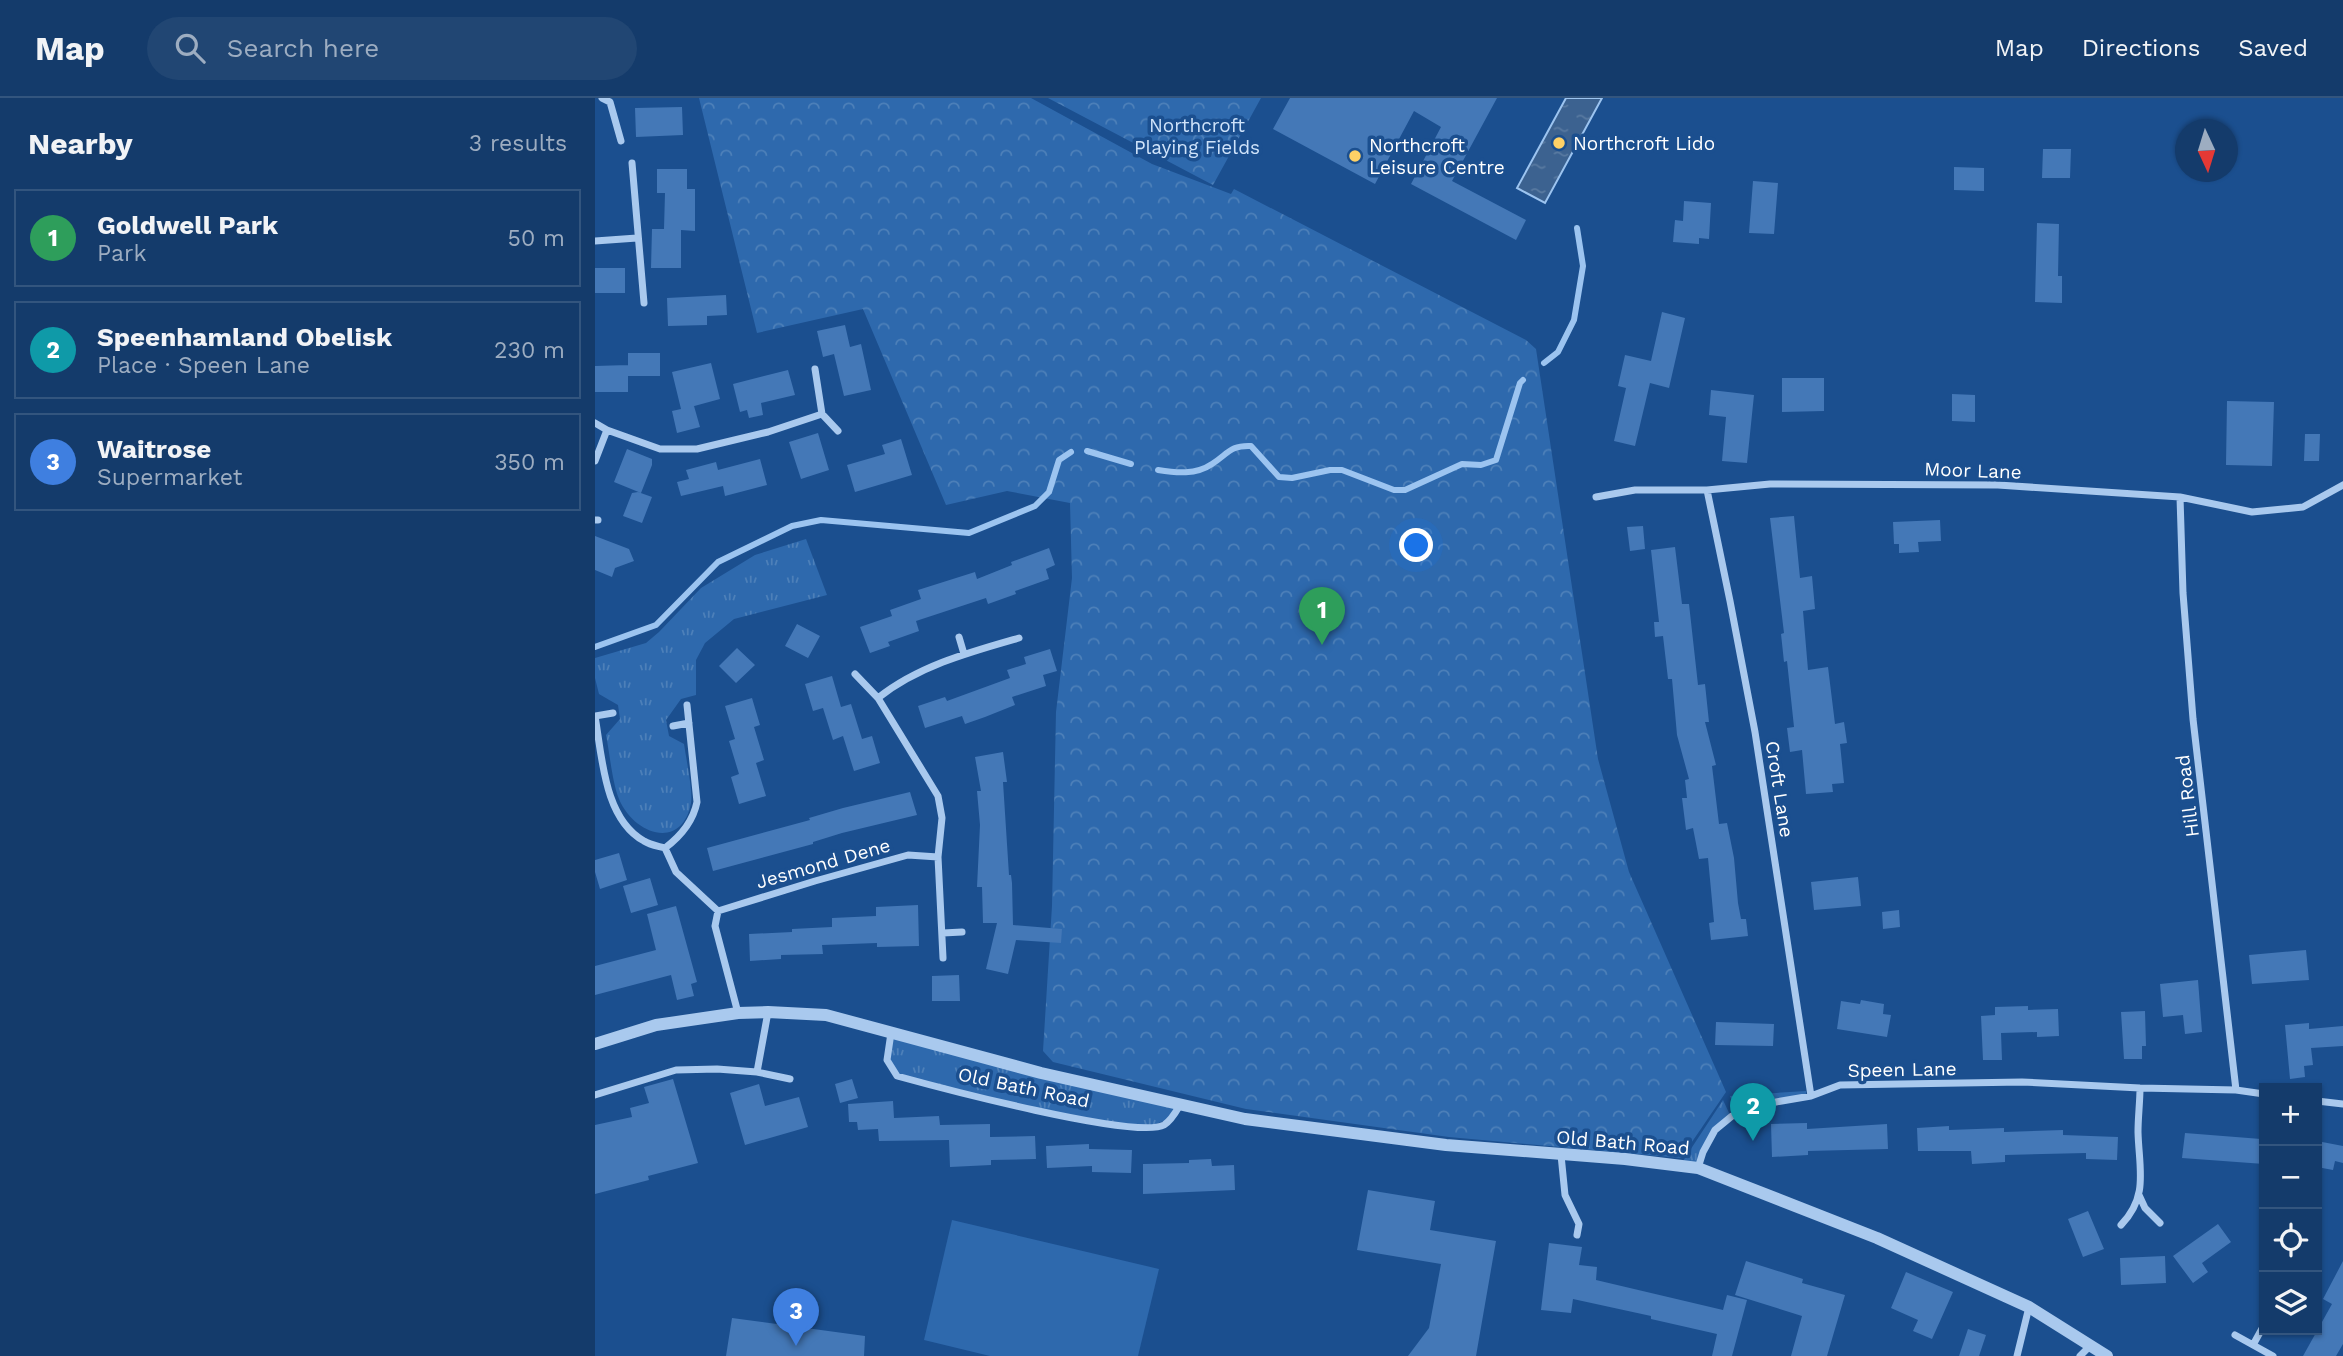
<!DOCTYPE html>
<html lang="en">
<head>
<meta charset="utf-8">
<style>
	:root { --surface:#143b6b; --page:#214673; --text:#f1f3f6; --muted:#9dadc1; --line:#33557e; --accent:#ffd166 }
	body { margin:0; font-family:"Work Sans",sans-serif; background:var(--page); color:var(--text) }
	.controls { position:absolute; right:21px; bottom:21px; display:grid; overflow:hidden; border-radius:0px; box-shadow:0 2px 5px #0004 }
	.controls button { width:63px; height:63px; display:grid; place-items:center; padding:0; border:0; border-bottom:2px solid var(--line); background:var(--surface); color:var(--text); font:35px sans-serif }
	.compass { position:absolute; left:1580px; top:21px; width:63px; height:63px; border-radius:50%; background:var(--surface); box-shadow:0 2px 5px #0004; rotate:176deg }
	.you { position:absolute; left:822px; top:448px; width:24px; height:24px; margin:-18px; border:5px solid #fff; border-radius:50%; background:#1a73e8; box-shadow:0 0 0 10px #1a73e833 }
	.badge { display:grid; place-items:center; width:46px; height:46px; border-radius:50%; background:var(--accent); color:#fff; font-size:23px; font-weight:700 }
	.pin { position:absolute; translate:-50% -58px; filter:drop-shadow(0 2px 4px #0008) }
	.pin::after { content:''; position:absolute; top:37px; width:24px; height:21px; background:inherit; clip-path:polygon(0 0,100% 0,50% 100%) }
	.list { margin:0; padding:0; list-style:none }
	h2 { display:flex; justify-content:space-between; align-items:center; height:91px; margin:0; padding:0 28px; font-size:30px }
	h2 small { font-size:23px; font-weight:400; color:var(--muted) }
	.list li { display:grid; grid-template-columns:46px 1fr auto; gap:21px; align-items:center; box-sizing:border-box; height:98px; margin:0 14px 14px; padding:0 14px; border:2px solid var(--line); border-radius:0px }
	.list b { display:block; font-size:26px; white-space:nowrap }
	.list p { margin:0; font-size:23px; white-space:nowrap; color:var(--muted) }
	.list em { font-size:23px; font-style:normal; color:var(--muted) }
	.icon { flex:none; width:38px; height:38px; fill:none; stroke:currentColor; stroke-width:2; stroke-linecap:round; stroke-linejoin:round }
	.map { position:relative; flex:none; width:1748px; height:1258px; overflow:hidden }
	header { display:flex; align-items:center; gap:42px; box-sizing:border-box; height:98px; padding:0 35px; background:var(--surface); border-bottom:2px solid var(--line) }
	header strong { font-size:33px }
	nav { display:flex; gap:38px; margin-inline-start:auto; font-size:24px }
	.search { width:490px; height:63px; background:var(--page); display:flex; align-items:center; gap:18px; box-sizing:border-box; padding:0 24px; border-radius:38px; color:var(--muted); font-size:26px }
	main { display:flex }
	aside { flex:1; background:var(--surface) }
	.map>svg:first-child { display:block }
</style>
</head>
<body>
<header>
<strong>Map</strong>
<div class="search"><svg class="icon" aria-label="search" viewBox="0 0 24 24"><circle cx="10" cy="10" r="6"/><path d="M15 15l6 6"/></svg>Search here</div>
<nav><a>Map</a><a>Directions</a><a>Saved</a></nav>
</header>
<main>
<aside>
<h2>Nearby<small>3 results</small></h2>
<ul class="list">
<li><span class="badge" style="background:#2e9e5b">1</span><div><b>Goldwell Park</b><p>Park</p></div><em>50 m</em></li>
<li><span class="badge" style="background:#0f9aa8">2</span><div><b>Speenhamland Obelisk</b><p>Place · Speen Lane</p></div><em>230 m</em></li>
<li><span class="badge" style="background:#3f7fe0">3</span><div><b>Waitrose</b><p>Supermarket</p></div><em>350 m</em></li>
</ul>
</aside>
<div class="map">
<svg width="1748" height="1258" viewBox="0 0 1748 1258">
	<defs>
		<pattern id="grass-tufts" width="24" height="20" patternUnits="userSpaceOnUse" patternTransform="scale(1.75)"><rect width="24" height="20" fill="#2e69ad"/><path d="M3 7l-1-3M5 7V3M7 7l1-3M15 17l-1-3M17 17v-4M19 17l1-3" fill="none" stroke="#4d80b9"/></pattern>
		<pattern id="park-crowns" width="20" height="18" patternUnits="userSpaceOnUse" patternTransform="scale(1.75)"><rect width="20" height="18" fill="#2e69ad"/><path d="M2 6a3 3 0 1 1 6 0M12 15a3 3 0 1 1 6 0" fill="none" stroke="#4d80b9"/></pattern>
		<pattern id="water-ripples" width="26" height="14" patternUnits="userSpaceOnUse" patternTransform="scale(1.75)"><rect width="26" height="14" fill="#3c6290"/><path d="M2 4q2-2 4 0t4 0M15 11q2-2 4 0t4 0" fill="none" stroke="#597aa1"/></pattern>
	</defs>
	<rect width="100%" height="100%" fill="#1b4f8f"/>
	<!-- grass -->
	<path fill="url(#grass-tufts)" d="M211,441L232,497L139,521L110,545L101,562V597L86,601L71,622L74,638L89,646C91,660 98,693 96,705C87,753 39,737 24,701C17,683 15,657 11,637L25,621L23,607L4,596L0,580V560L51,545L64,534L106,490L160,457Z
		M297,937L584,1007L576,1020L551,1030L474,1018L302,977L293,962Z
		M1211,993V996L1141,1015L1135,998Z
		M1128,1002L1135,1017L1120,1031L1102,1067L1088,1063Z"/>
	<!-- park -->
	<path fill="url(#park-crowns)" d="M104,0H436L557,66L636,96L639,91L931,242L941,251L1003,661L1034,774L1131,994L1086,1060L854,1039L651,1011L458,964L448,953L457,808L461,614L477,480L475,405L412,393L351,407L268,211L162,235Z
		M453,0H666L618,87Z"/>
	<!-- pitch -->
	<path fill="#2e69ad" d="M357,1122L564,1171L543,1258H395L329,1242Z"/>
	<!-- water -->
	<path fill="url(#water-ripples)" stroke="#9cc4f0" stroke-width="2" d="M971,0H1007L950,105L922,90Z"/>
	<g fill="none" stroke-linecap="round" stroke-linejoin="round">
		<!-- stream -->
		<path stroke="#9cc4f0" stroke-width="6" d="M949,265L963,254L979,222L988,168L982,130
			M492,353L536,366
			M563,372C581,375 601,377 617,366C633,356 635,347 656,348L684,379L697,380L735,372H747L799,392H810L867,366L886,367L901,362L925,285L928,282
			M0,549L61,527L123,464L197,428L226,422L374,435L440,408L454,394L464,362L476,354"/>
	</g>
	<!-- building -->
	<path fill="#4478b7" d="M695,0H902L857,83L931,122L921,142L816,86L846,29L819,13L780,86L678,31Z
		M87,9L88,37L41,39L40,10Z
		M1448,51H1476L1475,80H1447Z
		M1359,69L1389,70V93L1359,92Z
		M62,71H92V91H100V133L86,132V170H56L57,131H69L70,95H62Z
		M1158,83L1183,85L1179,136L1154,135Z
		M1089,103L1116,105L1114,141L1104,140V146L1078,144L1080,122L1088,123Z
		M1442,125L1464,126L1463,178H1467V205L1440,204Z
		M0,170H30V195H0Z
		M131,197L132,217L112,218V227L73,228L72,200Z
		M1067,214L1090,220L1074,290L1055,285L1040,348L1019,343L1031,290L1023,288L1030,257L1056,263Z
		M250,227L255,249L266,246L276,292L249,298L239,256L228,259L222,233Z
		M33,255H65V278H33Z
		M116,265L125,301L92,310L99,308L105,329L82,335L77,313L86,311L77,274Z
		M33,267V294H0V268Z
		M193,272L200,297L166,305L168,317L154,320L152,312L145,314L138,286Z
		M1187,280H1229V313L1187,314Z
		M1116,292L1159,297L1152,365L1127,363L1131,319L1114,317Z
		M1357,296L1380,297V324L1357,323Z
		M1632,303L1679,304L1677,368L1631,367Z
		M223,335L234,372L206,381L194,344Z
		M1710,336H1725L1724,363H1709Z
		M306,341L317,377L260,394L252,367L290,356L287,347Z
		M32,351L57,361V367L46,395L19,384Z
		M165,361L172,387L130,398L128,388L86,398L82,384L94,381L91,372L121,364L123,372Z
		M43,394L57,399L47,425L28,418L37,395Z
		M1199,418L1205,480L1217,478L1220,511L1208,513L1213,572L1233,569L1240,626L1249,624L1252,645L1245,646L1249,685L1237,686L1238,694L1211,696L1207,652L1195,654L1192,630L1199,629L1192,563L1189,564L1186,536L1189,535L1175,420Z
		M1345,422L1346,443L1323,444L1324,454L1304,455V446H1299L1298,424Z
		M1048,428L1050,451L1035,453L1032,429Z
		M0,438L34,451L39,463L20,470L17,479L0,472Z
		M1080,449L1087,506H1094L1103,587L1110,586L1114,624H1110L1121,667L1117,668L1124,726L1132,725L1139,760L1143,805L1146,821H1151L1153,838L1116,842L1114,825L1119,824L1113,760L1104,761L1098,730L1091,732L1087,700H1092L1090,682L1094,681L1082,637L1077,581H1073L1068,538L1060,539L1059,524H1064L1056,452Z
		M454,450L460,467L451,471L454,481L420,493L421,496L393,506L391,500L321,523L324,533L293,544L295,548L275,555L265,529L297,518L295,512L326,501L323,492L380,474L382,481L417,467L416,464Z
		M202,526L225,538L213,560L190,548Z
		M142,550L160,567L141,585L124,568Z
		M455,551L462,573L448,577L451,588L417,599L420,607L390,619L370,626L367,618L330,630L323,608L350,599L352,603L415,580L412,572L431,566L429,559Z
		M237,578L246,609L256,606L267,641L277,638L285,665L259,673L248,638L238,642L228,610L218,613L210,586Z
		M157,600L165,627L159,629L169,662L161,665L171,698L144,706L136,679L144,676L134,643L140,641L130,608Z
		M408,654L412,684H408L414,777H416L417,785L418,827L467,831L466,845L421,842L413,876L391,871L402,825H388L387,789H382L385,727L382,693H386L380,659Z
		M315,694L322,717L247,735L218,744V746L118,773L112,750L215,722L214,720L248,710Z
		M24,755L32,782L5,791L0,774V762Z
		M1263,779L1266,808L1219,812L1216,784Z
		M55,780L63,807L36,815L28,788Z
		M323,807L324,848L282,849V845L227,847L228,856L186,857V861L155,863L154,836L197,834V831L237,829V820L281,818V809Z
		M81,808L102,884L96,886L99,898L82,902L76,877L0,897V868L61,852L52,816Z
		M1304,812L1305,829L1288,831L1287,814Z
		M1711,852L1714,882L1657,886L1654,857Z
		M364,877L365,903H337V878Z
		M1603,882L1607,934L1590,936L1588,917L1568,919L1565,886Z
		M1266,902L1289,906L1288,916L1296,917L1292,939L1242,931L1246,903L1265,906Z
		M1433,908V912L1463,911L1464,938L1442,939V934L1406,935L1407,962H1388L1386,918L1400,917V909Z
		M1550,913L1551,948H1547V961H1529L1526,914Z
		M1121,924L1179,926L1178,948L1120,947Z
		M1714,925V931L1748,928V948L1716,950L1718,967L1709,968L1710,979L1695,981L1690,927Z
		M78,981L103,1065L53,1078L54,1082L0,1096V1027L37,1019L35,1010L54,1005L49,989Z
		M257,981L263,1000L245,1005L240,986Z
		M164,986L170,1008L204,999L213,1029L150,1047L135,995Z
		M298,1003L299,1020L344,1018L345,1027L395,1026V1039L440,1038L441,1061L396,1062V1067L355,1069L354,1042L284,1043L283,1031L263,1032L262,1024H254L253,1006Z
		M1212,1025V1031L1292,1026L1293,1051L1213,1053V1057L1177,1059L1176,1026Z
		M1354,1028V1032L1409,1030V1034L1468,1032V1037L1523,1039L1522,1062L1491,1061V1055L1410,1057V1064L1377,1066L1376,1053H1323L1322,1030Z
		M1590,1035L1666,1041V1045H1669V1066L1587,1060Z
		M1722,1043L1748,1048V1065L1740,1063L1738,1072L1722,1069Z
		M494,1046V1051L537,1052L536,1075L497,1074V1068L452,1070L451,1048Z
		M616,1061L617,1068L639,1067L640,1092L548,1096V1066L594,1065V1062Z
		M773,1092L840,1103L835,1132L901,1143L881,1258H813L834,1230L846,1166L762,1152Z
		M1493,1113L1509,1151L1488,1159L1473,1121Z
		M1623,1126L1636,1144L1607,1165L1613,1174L1598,1185L1578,1158Z
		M954,1145L987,1149L984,1167L1002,1169L1001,1182L1128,1212L1132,1197L1152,1202L1137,1258H1117L1122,1236L1056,1221V1218L978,1201L976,1215L946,1212Z
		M1570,1158L1571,1185L1526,1187L1525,1160Z
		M1151,1163L1208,1181L1207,1185L1250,1197L1232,1258H1196L1207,1218L1140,1197Z
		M1748,1163V1246L1741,1258H1708L1737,1206L1728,1201Z
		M1311,1174L1358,1194L1337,1241L1318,1233L1323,1222L1296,1210Z
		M137,1220L270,1238L269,1258H131Z
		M1373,1231L1391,1237L1384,1258H1364Z"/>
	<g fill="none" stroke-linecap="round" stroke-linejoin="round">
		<!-- minor -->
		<path stroke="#a9c9ee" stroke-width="7" d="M7,0L15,4L26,43
			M37,65L49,205
			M0,143L42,140
			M220,271L227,316L243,333
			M0,325L12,332L65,351H102L173,334L227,316
			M0,363L12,332
			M1112,392L1135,503L1160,634L1216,998
			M1001,399L1040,392H1112L1175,386L1403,387L1585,399L1657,414L1708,409L1748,387
			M1585,399L1588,495L1598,621L1641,992
			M0,422H3
			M364,539L369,556
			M260,576L283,600L343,698L347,720L343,759L348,860
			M283,600C323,568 375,554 424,540
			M18,615L0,618C7,658 9,721 49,743C55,747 63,748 70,750L81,774L123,813L120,828L143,915
			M78,628L94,625
			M70,750C86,738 98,724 102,704L92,607
			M123,813L220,783L313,757L343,759
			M348,835L367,834
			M296,935L292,962L302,978C342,989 541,1042 569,1027C576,1023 581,1014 585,1007
			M162,974L195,981
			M0,997L81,972L122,971L162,974L173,914
			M1722,1003L1748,1006
			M966,1057L970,1097L984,1126L982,1137
			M1103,1070L1108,1054L1120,1032L1137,1018L1181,1004L1216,998L1245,987L1427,984L1545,990L1641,992L1669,996
			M1544,1097L1550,1110L1565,1125
			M1526,1127C1554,1098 1544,1071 1543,1034C1543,1019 1545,1004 1545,990
			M1640,1237L1678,1258
			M1658,1247L1669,1227
			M1422,1258L1434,1209
			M1485,1258L1496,1247"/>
		<!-- tertiary -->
		<path stroke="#a9c9ee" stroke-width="12" d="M0,946L61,927L143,915L173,914L231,917L446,975L650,1021L851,1047L1030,1061L1103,1070L1282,1140L1434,1209L1512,1258"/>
	</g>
	<!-- markers -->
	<g fill="#ffd166" stroke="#1b4f8f" stroke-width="2.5">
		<circle cx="964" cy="45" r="7"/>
		<circle cx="760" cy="58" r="7"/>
	</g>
	<g text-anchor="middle" stroke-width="7" stroke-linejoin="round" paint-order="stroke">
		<!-- park labels -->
		<g font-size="19" fill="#cfe3fa" stroke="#1b4f8f">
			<text x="602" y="34">Northcroft<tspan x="602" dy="22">Playing Fields</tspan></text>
		</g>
		<!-- poi labels -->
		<g font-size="19" fill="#fff" stroke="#1b4f8f" text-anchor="start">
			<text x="978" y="52">Northcroft Lido</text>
			<text x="774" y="54">Northcroft<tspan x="774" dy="22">Leisure Centre</tspan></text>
		</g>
		<!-- street labels -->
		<g font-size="19" fill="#fff" stroke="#1b4f8f">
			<text transform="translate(1378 372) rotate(2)" y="7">Moor Lane</text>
			<text transform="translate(1185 691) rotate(81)" y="7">Croft Lane</text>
			<text transform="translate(1592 698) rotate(-97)" y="7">Hill Road</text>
			<text transform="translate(228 765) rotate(-16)" y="7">Jesmond Dene</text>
			<text transform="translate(1307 971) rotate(-1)" y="7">Speen Lane</text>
			<text transform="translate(429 989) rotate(12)" y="7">Old Bath Road</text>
			<text transform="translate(1028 1044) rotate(5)" y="7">Old Bath Road</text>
		</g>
	</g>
</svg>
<div class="controls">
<button>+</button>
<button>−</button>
<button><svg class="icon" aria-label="locate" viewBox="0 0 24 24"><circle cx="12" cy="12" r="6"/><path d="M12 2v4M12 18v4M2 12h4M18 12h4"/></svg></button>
<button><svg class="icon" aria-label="layers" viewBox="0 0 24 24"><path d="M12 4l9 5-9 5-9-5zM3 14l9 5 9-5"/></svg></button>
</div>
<svg class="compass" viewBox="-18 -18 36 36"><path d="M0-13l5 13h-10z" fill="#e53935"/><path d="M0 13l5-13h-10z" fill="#9dadc1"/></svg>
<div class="you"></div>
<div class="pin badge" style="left:727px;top:547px;background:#2e9e5b">1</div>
<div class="pin badge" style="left:1158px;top:1043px;background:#0f9aa8">2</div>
<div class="pin badge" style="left:201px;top:1248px;background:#3f7fe0">3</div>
</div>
</main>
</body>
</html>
